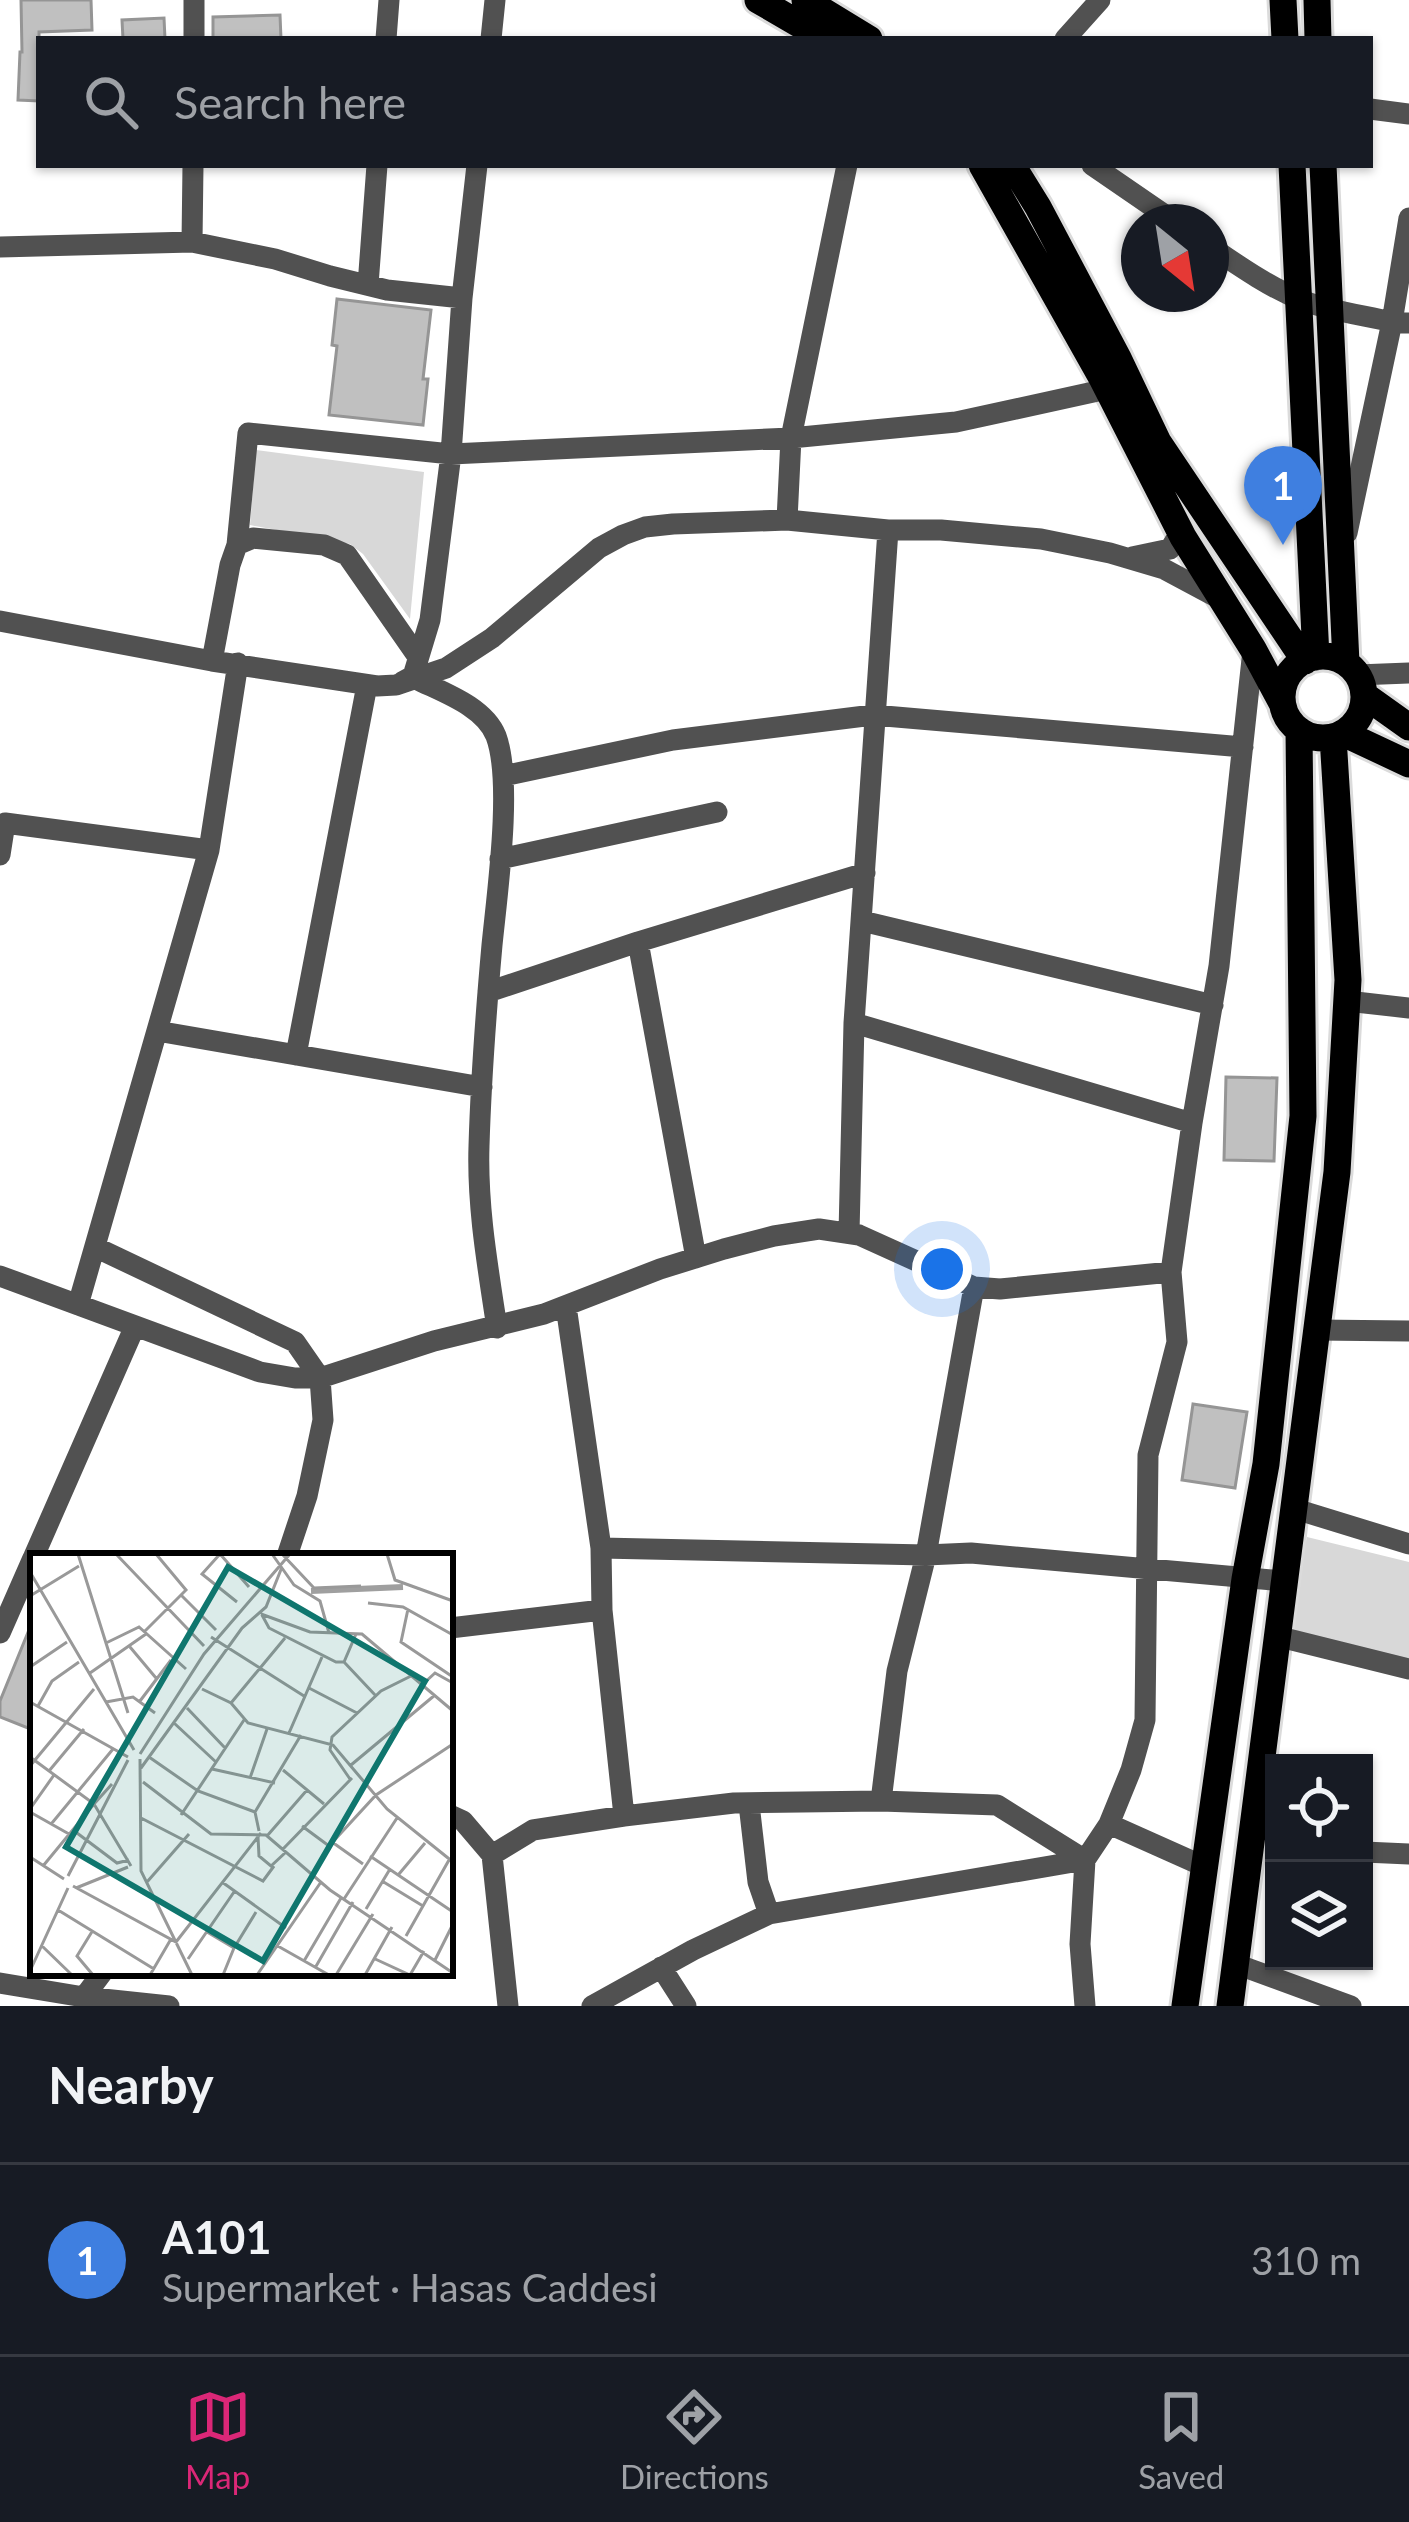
<!DOCTYPE html>
<html lang="en">
<head>
<meta charset="utf-8">
<style>
	:root { --surface:#171b24; --page:#20242c; --text:#f1f3f6; --muted:#9ea1a6; --line:#363941; --accent:#db2777 }
	body { margin:0; font-family:Lato,sans-serif; background:var(--page); color:var(--text) }
	.controls { position:absolute; right:36px; bottom:36px; display:grid; overflow:hidden; border-radius:0px; box-shadow:0 3px 9px #0004 }
	.controls button { width:108px; height:108px; display:grid; place-items:center; padding:0; border:0; border-bottom:3px solid var(--line); background:var(--surface); color:var(--text); font:60px sans-serif }
	.compass { position:absolute; left:1121px; top:204px; width:108px; height:108px; border-radius:50%; background:var(--surface); box-shadow:0 3px 9px #0004; rotate:150deg }
	.you { position:absolute; left:942px; top:1269px; width:42px; height:42px; margin:-30px; border:9px solid #fff; border-radius:50%; background:#1a73e8; box-shadow:0 0 0 18px #1a73e833 }
	.badge { display:grid; place-items:center; width:78px; height:78px; border-radius:50%; background:var(--accent); color:#fff; font-size:39px; font-weight:700 }
	.pin { position:absolute; translate:-50% -99px; filter:drop-shadow(0 3px 6px #0008) }
	.pin::after { content:''; position:absolute; top:63px; width:42px; height:36px; background:inherit; clip-path:polygon(0 0,100% 0,50% 100%) }
	.list { margin:0; padding:0; list-style:none }
	h2 { display:flex; justify-content:space-between; align-items:center; height:156px; margin:0; padding:0 48px; font-size:51px }
	h2 small { font-size:39px; font-weight:400; color:var(--muted) }
	.list li { display:grid; grid-template-columns:78px 1fr auto; gap:36px; align-items:center; box-sizing:border-box; height:192px; padding:0 48px; border-top:3px solid var(--line) }
	.list b { display:block; font-size:45px; white-space:nowrap }
	.list p { margin:0; font-size:39px; white-space:nowrap; color:var(--muted) }
	.list em { font-size:39px; font-style:normal; color:var(--muted) }
	.icon { flex:none; width:66px; height:66px; fill:none; stroke:currentColor; stroke-width:2; stroke-linecap:round; stroke-linejoin:round }
	.map { position:relative; flex:none; width:1409px; height:2006px; overflow:hidden }
	.search { position:absolute; background:var(--surface); box-shadow:0 3px 9px #0004; left:36px; right:36px; top:36px; height:132px; display:flex; align-items:center; gap:30px; box-sizing:border-box; padding:0 42px; border-radius:0px; color:var(--muted); font-size:45px }
	.sheet { height:348px; background:var(--surface) }
	nav { display:flex; justify-content:space-around; align-items:center; box-sizing:border-box; height:168px; border-top:3px solid var(--line); background:var(--surface); font-size:33px; color:var(--muted) }
	nav a { display:grid; justify-items:center; gap:6px }
	nav .on { color:var(--accent) }
	.map>svg:first-child { display:block }
</style>
</head>
<body>
<div class="map">
<svg width="1409" height="2006" viewBox="0 0 1409 2006">
	<rect width="100%" height="100%" fill="#fff"/>
	<!-- green -->
	<path fill="#d8d8d8" d="M256,450L424,472L410,619L363,554L350,544L250,525Z
		M1307,1537L1409,1562V1659L1284,1629Z"/>
	<!-- building -->
	<path fill="#c0c0c0" stroke="#959595" stroke-width="3" d="M21,0H91L92,30L39,32V101L18,100L20,52H22Z
		M280,15L281,39H213V17Z
		M164,18L165,39H123L122,20Z
		M337,299L431,310L423,379H428L423,425L329,415L337,346L332,345Z
		M1226,1077L1277,1078L1274,1161L1224,1160Z
		M1193,1404L1247,1412L1235,1488L1182,1480Z
		M33,1620V1730L0,1717V1701Z"/>
	<g fill="none" stroke-linecap="round" stroke-linejoin="round">
		<!-- major casing -->
		<g stroke="#dbdbdb" stroke-width="33">
			<path id="major" d="M758,0L825,39
				M805,0L869,39
				M1283,0L1285,39
				M1317,0L1318,39
				M982,165L1102,378L1183,537L1253,649L1282,703
				M1012,165L1038,207L1118,358L1158,442L1305,661
				M1292,165L1316,657
				M1323,165L1346,663
				M1282 697a41 41 0 1 1 82 0a41 41 0 1 1-82 0Z
				M1364,695L1409,727
				M1343,733L1409,764
				M1185,2006L1245,1579L1266,1464L1303,1116L1299,730
				M1230,2006L1337,1172L1348,980L1333,737"/>
		</g>
		<!-- minor -->
		<path stroke="#515151" stroke-width="21" d="M194,39V0
			M386,39L389,0
			M491,39L495,0
			M1065,39L1100,0
			M1370,109L1409,114
			M1092,165L1175,222
			M192,242L193,165
			M0,247L192,242L275,259L330,276L387,290L462,298
			M1211,247C1239,266 1269,287 1301,300C1330,311 1362,315 1392,322L1409,218
			M368,285L377,165
			M787,520L791,438L847,165
			M1347,533L1392,322L1409,323
			M237,545L248,433L451,454L791,438L956,422L1107,389
			M1132,557L1170,549L1178,536L1175,522
			M0,621L212,661L377,686L396,685L446,668L492,638L599,548L623,535L645,527L673,524L787,520L888,530H941L1041,539L1110,553L1164,569L1222,600
			M212,661L230,565L237,545L253,538L324,545L347,555L418,657
			M1357,675L1409,673
			M416,679C442,692 484,706 496,736C513,782 497,894 492,945C486,1012 481,1079 479,1146C477,1207 488,1268 497,1328
			M402,682L413,676L430,620L451,454L462,298L477,165
			M503,776L673,740L873,715L1243,747
			M0,855L5,823L209,850
			M500,859L717,812
			M862,921L1213,1005
			M638,942L696,1258
			M488,992L638,942L865,873
			M1347,1001L1409,1008
			M854,1023L1192,1123
			M157,1031L482,1087
			M296,1055L367,685
			M849,1233L854,1023L888,530
			M95,1247L295,1342L320,1378L323,1420L307,1496L287,1556
			M0,1276L260,1372L295,1378H320L434,1341L544,1314L660,1269L724,1249L774,1236L819,1229L859,1235L974,1287L1000,1289L1171,1272
			M78,1305L209,850L238,663
			M566,1306L601,1548L602,1610L624,1816
			M1316,1330L1409,1331
			M1292,1508L1409,1544
			M601,1548L926,1555L971,1553L1283,1581
			M34,1556L135,1326
			M450,1628L602,1610
			M0,1633L33,1558
			M1276,1636L1409,1669
			M881,1801L897,1671L926,1555L974,1287
			M749,1804L758,1882L769,1914
			M450,1815L463,1821L492,1855
			M1109,1824L1203,1866
			M1364,1852L1409,1854
			M1236,1964L1351,2006
			M661,1967L686,2006
			M0,1983L84,1997L169,2006
			M84,1997L102,1973
			M508,2006L492,1855L533,1830L624,1816L734,1803L881,1801L997,1805L1085,1860
			M592,2006L693,1950L769,1914L1085,1860
			M1085,2006L1080,1944L1085,1860L1109,1824L1131,1770L1145,1720L1148,1455L1177,1342L1171,1272L1192,1123L1219,966L1253,650"/>
		<!-- major -->
		<use href="#major" stroke="#000" stroke-width="27"/>
	</g>
	<!-- overview -->
	<g transform="translate(30 1553)">
		<rect width="423" height="423" fill="#fff"/>
		<path fill="none" stroke="#9f9f9f" stroke-width="6" d="M281,38L373,34"/>
		<path fill="none" stroke="#999" stroke-width="3" d="M48,1L98,160M86,1L174,93M190,1L172,21L207,49M190,1L219,34M242,1L264,32L290,48L299,80M252,1L284,35L331,33M357,1L365,27L423,48M0,19L104,197M151,42L186,77M0,43L49,13M338,50L373,54L423,82M378,56L371,89L423,124M231,61L280,79L332,81L423,158M232,62L239,75L306,109H314L326,81M115,78L156,37L126,1M181,84L274,143M76,90L109,74L156,116M100,94L126,125M314,109L346,143M0,114L37,89M60,120L116,81M393,131L405,120L423,130M279,135L327,160M172,136L201,150L218,170L303,192L357,256L423,309M110,148L141,107M0,149L98,204M76,149L103,144L125,160M201,150L255,85M8,153L22,128L49,109M157,155L196,196M144,170L187,210M259,180L292,104M110,201L174,101L260,1M0,204L64,251L82,231M119,204L168,238L225,259M110,206L111,318L162,422M321,212L405,142M0,213L64,136M111,215L212,75L236,54L252,14M182,216L245,230M253,217L294,251M19,218L54,176M220,225L237,176M320,226L300,197L302,184L351,138L381,123M113,229L181,281L236,282L300,337L423,420M0,256L24,222M0,259L39,281M151,262L214,167M111,265L233,328L244,313M22,270L83,196M272,273L299,293L346,242L423,191M43,277L87,310L99,307M229,278L225,259L271,182M237,283L277,237M228,284L229,303L241,313L256,299M302,289L333,311M253,296L322,225M340,303L423,359M0,304L34,326M13,313L64,251L101,313M369,321L395,290M38,323L98,207M352,328L393,353M117,329L159,281M192,329L256,375M43,333L146,389L231,280M46,335L98,314M314,346L367,265M336,356L360,316M28,357L124,416M177,379L204,395L193,422M376,383L419,307M11,392L42,422M246,392L299,422M204,395L226,359M343,405L380,422L394,398M158,406L204,339M405,407L423,371M274,408L311,345M285,415L323,349M0,418L38,335M63,422L47,403L63,377M120,422L141,386M227,422L291,329M306,422L343,361M335,422L362,374"/>
		<path fill="#0f766e" fill-opacity="0.15" stroke="#0f766e" stroke-width="6" d="M198,14L395,128L233,408L36,294Z"/>
		<rect width="423" height="423" fill="none" stroke="#000" stroke-width="6"/>
	</g>
</svg>
<div class="controls">
<button><svg class="icon" aria-label="locate" viewBox="0 0 24 24"><circle cx="12" cy="12" r="6"/><path d="M12 2v4M12 18v4M2 12h4M18 12h4"/></svg></button>
<button><svg class="icon" aria-label="layers" viewBox="0 0 24 24"><path d="M12 4l9 5-9 5-9-5zM3 14l9 5 9-5"/></svg></button>
</div>
<svg class="compass" viewBox="-18 -18 36 36"><path d="M0-13l5 13h-10z" fill="#e53935"/><path d="M0 13l5-13h-10z" fill="#9ea1a6"/></svg>
<div class="you"></div>
<div class="pin badge" style="left:1283px;top:545px;background:#3f7fe0">1</div>
<div class="search"><svg class="icon" aria-label="search" viewBox="0 0 24 24"><circle cx="10" cy="10" r="6"/><path d="M15 15l6 6"/></svg>Search here</div>
</div>
<section class="sheet">
<h2>Nearby<small></small></h2>
<ul class="list">
<li><span class="badge" style="background:#3f7fe0">1</span><div><b>A101</b><p>Supermarket · Hasas Caddesi</p></div><em>310 m</em></li>
</ul>
</section>
<nav>
<a class="on"><svg class="icon" aria-label="map" viewBox="0 0 24 24"><path d="M3 6l6-2 6 2 6-2v14l-6 2-6-2-6 2zM9 4v14M15 6v14"/></svg>Map</a>
<a><svg class="icon" aria-label="directions" viewBox="0 0 24 24"><path d="M12 3l9 9-9 9-9-9zM9 14v-3h6M13 9l2 2-2 2"/></svg>Directions</a>
<a><svg class="icon" aria-label="saved" viewBox="0 0 24 24"><path d="M7 4h10v16l-5-4-5 4z"/></svg>Saved</a>
</nav>
</body>
</html>
